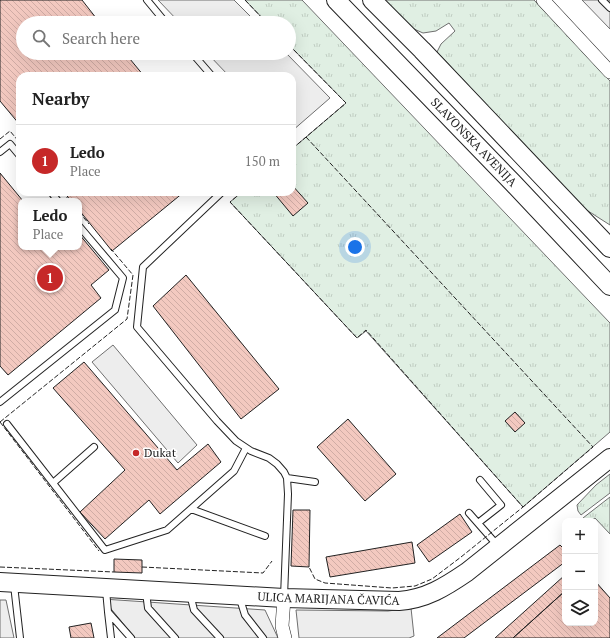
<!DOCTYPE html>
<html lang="en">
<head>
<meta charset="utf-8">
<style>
	:root { --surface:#fff; --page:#f2f2f2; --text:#222; --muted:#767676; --line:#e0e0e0; --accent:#c62828 }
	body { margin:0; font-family:"PT Serif",serif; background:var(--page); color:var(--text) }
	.controls { position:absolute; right:12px; bottom:12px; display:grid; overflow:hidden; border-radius:8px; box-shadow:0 4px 16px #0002 }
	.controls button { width:36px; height:36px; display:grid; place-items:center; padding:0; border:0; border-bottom:1px solid var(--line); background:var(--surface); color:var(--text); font:20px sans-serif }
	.you { position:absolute; left:355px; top:247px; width:14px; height:14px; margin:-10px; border:3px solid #fff; border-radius:50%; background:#1a73e8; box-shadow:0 0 0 6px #1a73e833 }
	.badge { display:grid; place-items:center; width:26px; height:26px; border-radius:50%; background:var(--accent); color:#fff; font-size:13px; font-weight:700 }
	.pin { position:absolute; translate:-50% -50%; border:2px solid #fff; box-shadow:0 1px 4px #0006 }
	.popup { position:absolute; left:18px; top:198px; width:64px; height:52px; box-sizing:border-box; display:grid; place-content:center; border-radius:8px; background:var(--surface); filter:drop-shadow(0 1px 3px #0005); font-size:13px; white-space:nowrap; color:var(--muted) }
	.popup b { font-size:15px; color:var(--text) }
	.popup::after { content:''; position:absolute; left:50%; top:100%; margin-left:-8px; border:8px solid transparent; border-top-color:var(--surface) }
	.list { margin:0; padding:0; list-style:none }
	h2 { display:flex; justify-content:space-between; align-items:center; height:52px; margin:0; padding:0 16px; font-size:17px }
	h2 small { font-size:13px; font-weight:400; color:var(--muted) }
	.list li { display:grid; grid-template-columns:26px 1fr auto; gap:12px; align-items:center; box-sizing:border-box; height:72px; padding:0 16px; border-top:1px solid var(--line) }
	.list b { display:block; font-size:15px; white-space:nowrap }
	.list p { margin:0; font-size:13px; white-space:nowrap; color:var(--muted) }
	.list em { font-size:13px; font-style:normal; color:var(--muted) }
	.icon { flex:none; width:22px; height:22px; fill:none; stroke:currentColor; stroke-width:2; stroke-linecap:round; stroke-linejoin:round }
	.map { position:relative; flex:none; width:610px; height:638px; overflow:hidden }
	.search { position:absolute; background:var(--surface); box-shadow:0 4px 16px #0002; left:16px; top:16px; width:280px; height:44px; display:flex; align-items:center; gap:10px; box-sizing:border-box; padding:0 14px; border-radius:22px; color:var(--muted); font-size:15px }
	.panel { position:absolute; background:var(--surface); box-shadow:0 4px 16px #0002; left:16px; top:72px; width:280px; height:124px; border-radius:12px }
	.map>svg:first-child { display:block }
</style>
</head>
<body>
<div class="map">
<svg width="610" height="638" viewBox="0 0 610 638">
	<defs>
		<pattern id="grass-tufts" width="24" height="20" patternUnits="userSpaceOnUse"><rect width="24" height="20" fill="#e0efe3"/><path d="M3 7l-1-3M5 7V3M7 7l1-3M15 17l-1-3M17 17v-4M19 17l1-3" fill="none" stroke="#c0cdc2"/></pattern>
		<pattern id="building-back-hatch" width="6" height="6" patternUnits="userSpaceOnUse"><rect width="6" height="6" fill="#f3c9c0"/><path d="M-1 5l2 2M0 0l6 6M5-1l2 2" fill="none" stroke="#d0aca5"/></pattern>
	</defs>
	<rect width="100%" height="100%" fill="#fff"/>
	<!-- grass -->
	<path fill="url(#grass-tufts)" stroke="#6f6f6f" d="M245,0H302L610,323V432L523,507L366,331L357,338L230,202L242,192H292V149L346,103L289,45V23H267Z
		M384,0H534L610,81V225L585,209L437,52L441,44L455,31L449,23L436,31L423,33L414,29Z
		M610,474V493L581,515L578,511L577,505L596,485Z
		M610,497V534L595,518L591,521H586L583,518Z"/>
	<!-- parking -->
	<path fill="#ededed" stroke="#6f6f6f" d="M158,0H234L257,23H180Z
		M582,0H610V29Z
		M207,53H286L330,98L292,131V76H229Z
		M113,345L197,445L178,463L92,362Z
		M103,599L265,610L278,638H135Z
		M0,600H6L14,638H0Z
		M411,608L414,636L409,638H299L296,610L388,611Z"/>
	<!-- building -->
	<path fill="url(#building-back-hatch)" stroke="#222" d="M0,0H82L100,23H23V53H125L144,76H20V125L0,101Z
		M0,173L23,201H21V247H79V234L109,270L91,285L101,298L8,375L0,366Z
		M292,185L308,203L293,216L273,192H292Z
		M64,192H184L112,251L79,210V201H71Z
		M186,275L279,389L241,419L153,306Z
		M84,362L177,470L208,444L221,462L160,514L149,500L105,539L80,512L125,470L53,388Z
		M515,412L525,423L515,432L505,421Z
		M348,419L396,474L365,501L317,447Z
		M293,510H310L309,567L291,566Z
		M460,514L472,532L429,562L417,545Z
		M412,542L415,563L330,577L326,557Z
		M560,545L565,550V562L464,638H437Z
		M114,559L142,560V573L114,572Z
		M565,575V591L513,638H495Z
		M595,581L610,598V638H513L565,591V623H595Z
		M91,623L94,638H71L69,627Z"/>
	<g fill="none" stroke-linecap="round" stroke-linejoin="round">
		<!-- lane casing -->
		<g stroke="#222" stroke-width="8">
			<path id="lane" d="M147,0L166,23
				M602,0L610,8
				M192,53L212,76
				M0,152L10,144L20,156
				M51,192L58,201
				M222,192L143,267L137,327L217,421L236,441L251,451L269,458L277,464L284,472L287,478L288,494L284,597
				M0,402L115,310L123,278L79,226
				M7,424L105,550L167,530L234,471L246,448
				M287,478L315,482
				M53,483L94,447
				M191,509L265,536
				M469,513L498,546
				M478,523L501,505L480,480
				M14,585L20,638
				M106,590L108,612L131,638
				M146,592L148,608L175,638
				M190,594L194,610L220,638
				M240,599L245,615L263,638
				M108,612L111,638"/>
		</g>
		<!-- street casing -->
		<g stroke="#222" stroke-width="14">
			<path id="street" d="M543,0L610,72
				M284,598L282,626L285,638"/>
		</g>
		<!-- secondary casing -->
		<g stroke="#222" stroke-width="20">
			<g id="secondary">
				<path id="s1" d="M336,0L513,183L610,286"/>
				<path d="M372,0L422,50L610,248"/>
				<path id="s2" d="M0,582L284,598L399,601C426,599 445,587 467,572L610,458"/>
			</g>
		</g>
		<!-- lane -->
		<use href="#lane" stroke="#fff" stroke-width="6"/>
		<!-- street -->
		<use href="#street" stroke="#fff" stroke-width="13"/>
		<!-- secondary -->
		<use href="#secondary" stroke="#fff" stroke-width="18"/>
		<!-- fence -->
		<path stroke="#222" stroke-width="1" stroke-dasharray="5 2" stroke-linecap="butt" d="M245,0L267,23
			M289,45L346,103L292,149
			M306,137L593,447L523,507
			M0,139L10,131L20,143
			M62,192L70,201
			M242,192L230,202L357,338L366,330L523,507L461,557L432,579L415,586L392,588L325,583L315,579L309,567
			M79,212L89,224
			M0,422L127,319L133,275L111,249
			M0,422L99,551
			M0,567L114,572
			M142,567L263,573L272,561"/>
	</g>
	<!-- markers -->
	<circle fill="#c62828" stroke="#fff" stroke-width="1.5" cx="136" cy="453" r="4"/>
	<g text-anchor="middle" stroke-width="3" stroke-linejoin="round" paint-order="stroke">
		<!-- street labels -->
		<g font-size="12" fill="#222" stroke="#fff">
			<text dy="4" stroke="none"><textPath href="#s1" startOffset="198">SLAVONSKA AVENIJA</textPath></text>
			<text dy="4" stroke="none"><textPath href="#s2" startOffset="329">ULICA MARIJANA ČAVIĆA</textPath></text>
		</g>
		<!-- poi labels -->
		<g font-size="12" fill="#222" stroke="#fff" text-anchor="start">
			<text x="144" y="457">Dukat</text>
		</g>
	</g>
</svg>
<div class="controls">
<button>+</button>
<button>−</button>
<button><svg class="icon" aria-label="layers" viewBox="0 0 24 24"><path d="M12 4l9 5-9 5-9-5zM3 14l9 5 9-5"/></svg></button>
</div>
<div class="you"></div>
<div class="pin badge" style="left:50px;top:278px">1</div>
<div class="popup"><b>Ledo</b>Place</div>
<div class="search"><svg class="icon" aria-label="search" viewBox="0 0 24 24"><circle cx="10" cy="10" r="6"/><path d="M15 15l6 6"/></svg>Search here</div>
<section class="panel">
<h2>Nearby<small></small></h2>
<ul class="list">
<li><span class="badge">1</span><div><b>Ledo</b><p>Place</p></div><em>150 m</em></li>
</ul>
</section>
</div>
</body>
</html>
